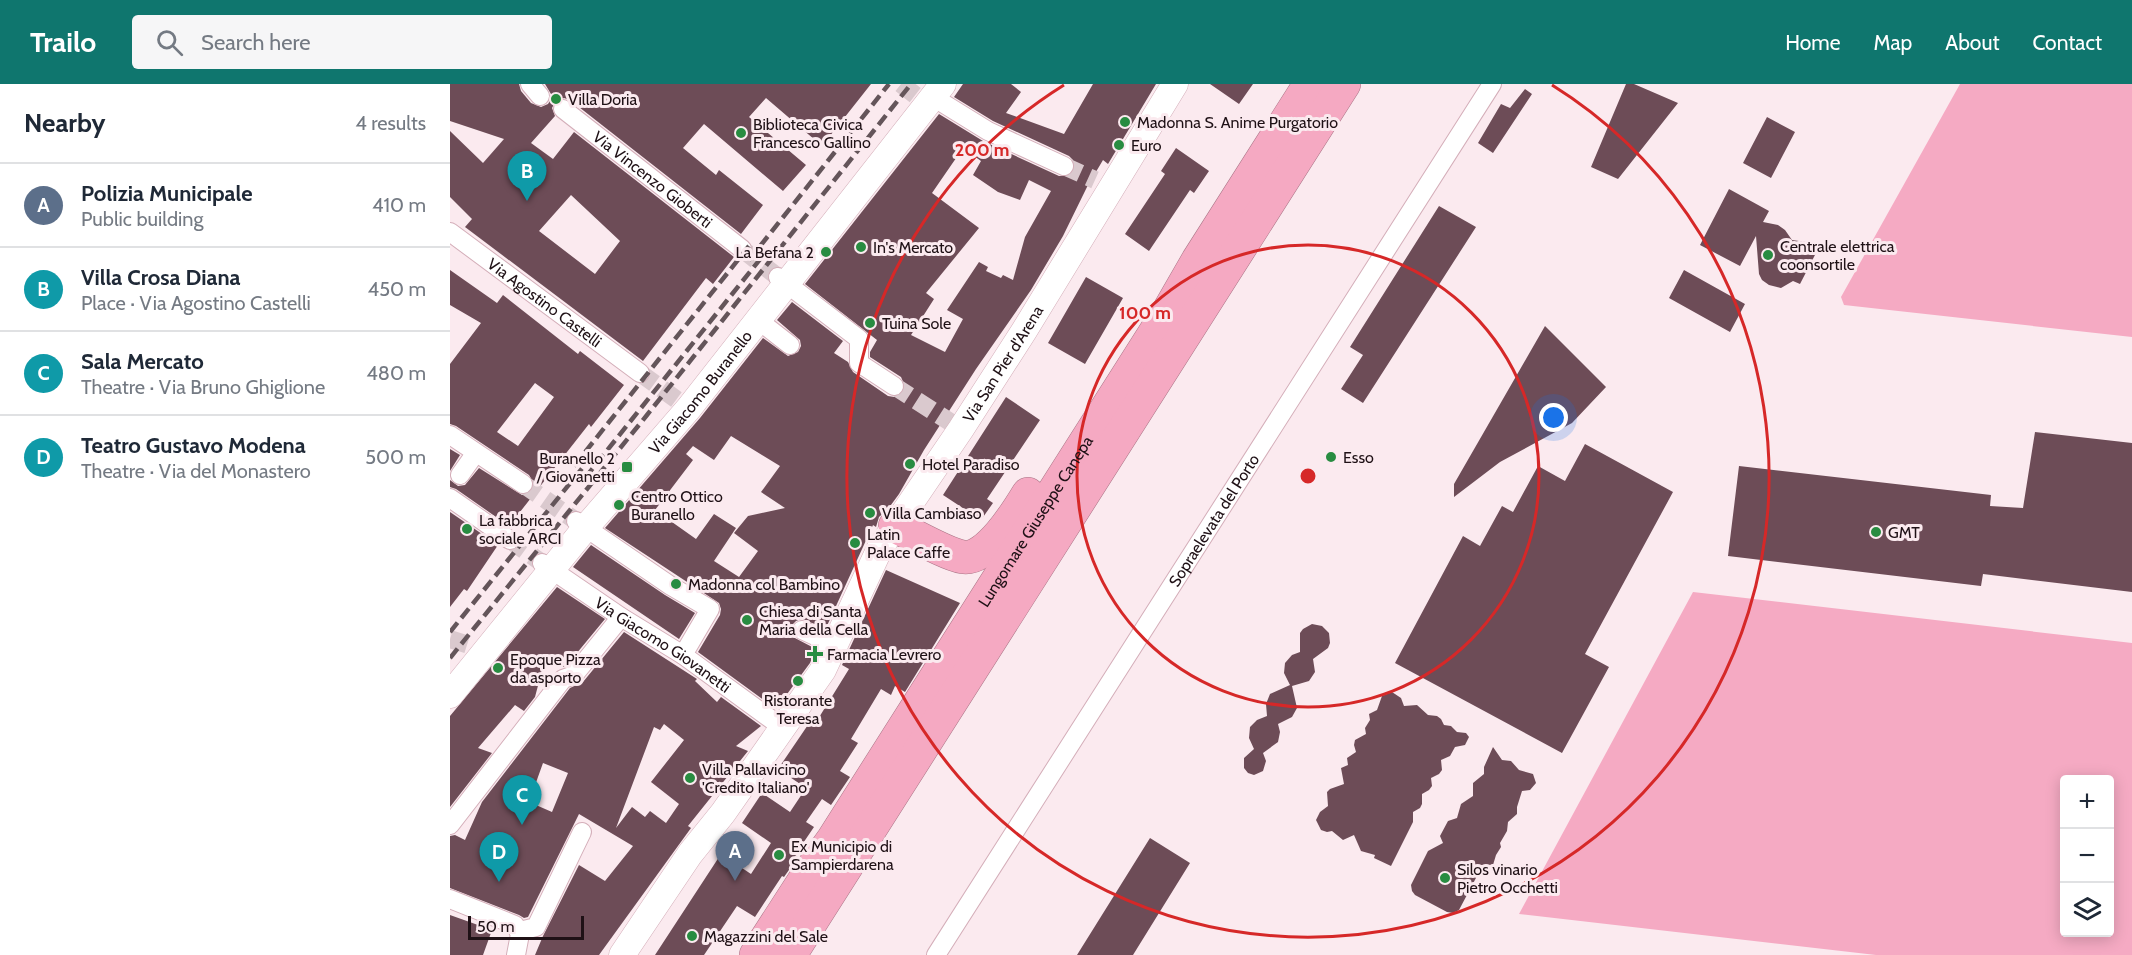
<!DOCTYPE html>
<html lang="en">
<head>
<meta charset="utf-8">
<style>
	:root { --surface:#fff; --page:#f6f6f7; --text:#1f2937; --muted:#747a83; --line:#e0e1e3; --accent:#0f766e }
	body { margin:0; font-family:Cabin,sans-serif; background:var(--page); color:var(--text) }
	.controls { position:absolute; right:18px; bottom:18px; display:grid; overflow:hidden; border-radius:6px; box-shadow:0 3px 15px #0003 }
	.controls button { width:54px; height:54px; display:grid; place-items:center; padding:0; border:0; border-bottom:2px solid var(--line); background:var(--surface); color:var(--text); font:30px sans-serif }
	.scale { position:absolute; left:18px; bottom:15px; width:116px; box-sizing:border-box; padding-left:6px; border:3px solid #1f1116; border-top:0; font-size:16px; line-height:21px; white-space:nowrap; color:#1f1116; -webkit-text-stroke:4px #fbeaef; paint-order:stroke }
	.you { position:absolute; left:1104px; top:334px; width:21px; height:21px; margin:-15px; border:4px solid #fff; border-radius:50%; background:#1a73e8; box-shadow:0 0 0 9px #1a73e833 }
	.badge { display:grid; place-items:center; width:39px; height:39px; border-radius:50%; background:var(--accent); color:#fff; font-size:20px; font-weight:700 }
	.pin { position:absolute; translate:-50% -50px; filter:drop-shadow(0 2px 3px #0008) }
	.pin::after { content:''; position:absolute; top:32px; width:21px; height:18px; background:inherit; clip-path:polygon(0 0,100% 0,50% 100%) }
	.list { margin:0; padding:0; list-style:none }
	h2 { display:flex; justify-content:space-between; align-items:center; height:78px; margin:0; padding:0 24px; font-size:26px }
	h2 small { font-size:20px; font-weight:400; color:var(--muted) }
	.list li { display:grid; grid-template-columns:39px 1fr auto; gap:18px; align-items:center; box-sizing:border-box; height:84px; padding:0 24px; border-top:2px solid var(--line) }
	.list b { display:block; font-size:22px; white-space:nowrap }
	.list p { margin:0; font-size:20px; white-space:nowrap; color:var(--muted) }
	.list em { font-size:20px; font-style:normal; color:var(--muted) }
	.icon { flex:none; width:33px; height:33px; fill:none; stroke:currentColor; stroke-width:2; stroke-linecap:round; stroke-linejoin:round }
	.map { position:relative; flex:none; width:1682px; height:871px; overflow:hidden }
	header { display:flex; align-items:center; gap:36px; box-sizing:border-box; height:84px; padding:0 30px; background:var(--accent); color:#fff }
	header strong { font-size:28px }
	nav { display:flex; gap:33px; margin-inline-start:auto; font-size:21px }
	.search { width:420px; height:54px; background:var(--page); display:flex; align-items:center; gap:15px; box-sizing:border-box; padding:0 21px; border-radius:6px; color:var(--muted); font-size:22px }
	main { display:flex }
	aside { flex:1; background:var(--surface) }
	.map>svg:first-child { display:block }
</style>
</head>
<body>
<header>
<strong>Trailo</strong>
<div class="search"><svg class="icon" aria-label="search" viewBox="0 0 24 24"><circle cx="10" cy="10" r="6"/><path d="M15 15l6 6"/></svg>Search here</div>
<nav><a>Home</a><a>Map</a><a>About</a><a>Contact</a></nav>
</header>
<main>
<aside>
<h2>Nearby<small>4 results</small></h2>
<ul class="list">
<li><span class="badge" style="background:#5c6f8a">A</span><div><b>Polizia Municipale</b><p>Public building</p></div><em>410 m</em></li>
<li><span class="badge" style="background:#0f9aa8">B</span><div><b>Villa Crosa Diana</b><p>Place · Via Agostino Castelli</p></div><em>450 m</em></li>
<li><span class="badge" style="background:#0f9aa8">C</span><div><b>Sala Mercato</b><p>Theatre · Via Bruno Ghiglione</p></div><em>480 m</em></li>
<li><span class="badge" style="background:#0f9aa8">D</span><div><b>Teatro Gustavo Modena</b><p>Theatre · Via del Monastero</p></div><em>500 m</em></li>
</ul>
</aside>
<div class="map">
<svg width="1682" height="871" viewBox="0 0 1682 871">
	<rect width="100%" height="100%" fill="#fbeaef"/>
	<!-- water -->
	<path fill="#f5aac3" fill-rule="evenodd" d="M1510,0H1682V253L1394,221L1391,213Z
		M1243,508L1682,559V871H1426L1069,830ZM1614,696H1660V848H1614Z"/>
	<!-- building -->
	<path fill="#6d4c57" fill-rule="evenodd" d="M0,0H69L71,7L81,19L91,23L98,20L101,15V10L95,0H421L372,62L316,14L299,33L356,81L333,107L254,40L233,64L266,91L269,86L313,121L291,150L120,16L114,14L105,18L102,24L105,32L81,59L103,75L124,48L284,173L263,200L256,194L193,277L15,143L22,135L0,113V47L33,79L54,55L0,37ZM121,111L170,157L145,190L89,147Z
		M513,0H561L571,8L556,29L614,50L643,0H706L658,80L653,76L637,103L613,152L581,206L526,285L474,366L449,410L438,425L429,433L426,443L423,441L376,544L351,535L346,537L342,541L341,548L343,553L366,565L360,579L326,625L248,568L270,531L271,525L269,519L155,444L250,334L313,254L338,272L348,268L351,262L350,256L327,236L342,218L393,257L384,269L398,278L403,288L438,312L444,313L453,309L455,302L451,293L420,273V268L427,256L355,200L489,30L533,57L609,92L620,91L624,86L623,76L619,72L543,37L504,13ZM513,64L531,77L523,91L548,108L570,116L579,96L601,107L575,153L563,196L553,191L551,194L536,187L538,183L529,178L497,226L513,235L495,268L461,251L484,215L476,209L529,144L482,109ZM281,352L330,382L311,408L335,424L298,432L284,449L308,467L289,493L264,477L286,444L264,430L246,455L205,426L243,376L236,370L243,362L264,376Z
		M760,0H803L789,20Z
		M1176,0H1184L1228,19L1168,95L1141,83Z
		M1075,5L1082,10L1043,69L1028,59L1051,20L1060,24Z
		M1317,33L1345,48L1321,94L1293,79Z
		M726,64L759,87L744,109L740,106L699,167L675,150L715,90L711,87Z
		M1279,105L1319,127L1313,138L1328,141L1335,146L1342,156L1356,158L1367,164L1366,169L1350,200L1343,197L1331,204L1319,201L1312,196L1309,190L1306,152L1290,182L1250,161Z
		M989,122L1026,143L913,319L891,305L913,271L900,263Z
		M0,186L47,219L53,211L128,270L130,267L174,301L141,343L139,340L59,442L6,405L0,403V396L8,402L15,401L29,384L72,411L77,410L82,407L84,400L79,391L6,342L0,340V280L31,239L0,221ZM85,299L104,313L68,362L47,348Z
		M1234,186L1295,220L1280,248L1219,214Z
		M636,193L673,214L635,280L598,259Z
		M1095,242L1156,303L1122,339L1050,378L1004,413V400Z
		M556,313L590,336L537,415L543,419L531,436L493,411Z
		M1585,348L1682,359V508L1533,490L1531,502L1278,472L1289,382L1541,411L1540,422L1573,424Z
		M1135,360L1223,408L1135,570L1159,583L1112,669L945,579L1013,452L1030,462L1052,422L1063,428L1088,382L1115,397Z
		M0,365L10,371L0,387Z
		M0,428L48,461L17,507L14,505L0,523Z
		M141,461L215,511L245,529L229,555L123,483Z
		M436,486L510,519L455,608L445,602L441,611L431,605L401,655L408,659L390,687L400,693L381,721L372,715L356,738L364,743L345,771L348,773L334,793L332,792L305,833L287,822L254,871H205L271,770L301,790L321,759L292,739L312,709L340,728L356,704L328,685L364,632L368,635L399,585L392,581Z
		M107,503L155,535L117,581L114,583L95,575L85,613L74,627L65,621L28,664L42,669L0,723V632Z
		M862,540L872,542L879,549L880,559L878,564L863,575L865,588L859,597L842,602L847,624L842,633L828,640L830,648L828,658L813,669L816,677L813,687L804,691L798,689L794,684V674L804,665L799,654L800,643L807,636L817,632L816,620L820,610L840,601L834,589L835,579L842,571L850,568V549L853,545Z
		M174,548L247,595L245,597L267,618L271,613L311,642L286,662L298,667L238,742L241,744L149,871H85L93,852L129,781L155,797L183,762L129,730L78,833L74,834L69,831L0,804V752L5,751L15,756L32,718L120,604L133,598ZM214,640L234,656L201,698L229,720L216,739L200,727L195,733L182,723L166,744L204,643L210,646ZM93,679L118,689L102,728L79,718Z
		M942,608L951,614L954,622L967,621L978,631L987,632L991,635L994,641L1001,642L1007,648L1016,649L1019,653L1015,661L1005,663L1000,672L991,676L992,686L989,690L981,694L982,702L979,706L972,710V720L970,724L963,728V738L941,782L924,774L925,771L911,767L904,751L893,756L882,747L877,748L871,746L866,736L870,728L878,722L877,708L880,705L894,700L891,684L898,681L897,674L906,668L904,661L905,656L916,650L915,644L920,636L919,630L927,626L932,612Z
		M1043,663L1052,676L1061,677L1069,686L1083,690L1086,699L1080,706L1072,707L1067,723V730L1058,738L1057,747L1050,759L1051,763L1046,771L1043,781H1028L1027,792L1009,826L1003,829L997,828L965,811L962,807L961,801L978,767L993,759L990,752L998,737L1007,734L1011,720L1023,712V699L1034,690V683Z
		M700,754L740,779L683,871H627Z
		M0,831L42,846L33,871H0Z"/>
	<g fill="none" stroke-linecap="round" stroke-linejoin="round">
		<!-- street-tunnel -->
		<path stroke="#dac9ce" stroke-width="18" stroke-dasharray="18 9" stroke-linecap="butt" d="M451,0L469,14
			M614,82L645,96
			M292,165L328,193
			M190,289L234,321
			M444,302L511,345
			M73,400L126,437
			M60,456L92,479
			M0,555L22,562"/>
		<!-- street casing -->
		<g stroke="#d4aeb9" stroke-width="20">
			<g id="street">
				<path d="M80,0L90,12"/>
				<path d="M483,13L538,47L614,82"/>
				<path id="s1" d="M113,25L292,165"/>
				<path id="s2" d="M0,148L190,289"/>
				<path d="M328,193L409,255V279L444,302"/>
				<path d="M308,236L340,261"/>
				<path d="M0,351L73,400"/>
				<path d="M10,391L25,370"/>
				<path d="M0,414L60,456"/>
				<path d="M126,437L221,502L260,525L233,571"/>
				<path id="s3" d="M92,479L171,533L233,571L333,644"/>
				<path d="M352,546L385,561"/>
				<path d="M0,741L113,595L124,591L171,533"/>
				<path d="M0,815L65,841L70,850L66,871"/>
				<path d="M70,847L86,843L132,748"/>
				<path id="s4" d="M486,871L1042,0"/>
			</g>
		</g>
		<!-- secondary casing -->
		<g stroke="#d4aeb9" stroke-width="27">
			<g id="secondary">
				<path id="s5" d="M0,611L137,442L239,324L493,0"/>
				<path id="s6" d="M172,871L240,770L273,729L373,586L430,464L511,345L574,247L725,0"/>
			</g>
		</g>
		<!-- highway casing -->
		<g stroke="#aa7486" stroke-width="34">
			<g id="highway">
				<path d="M445,442C462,450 496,470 513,473C537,477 567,428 578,410"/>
				<path id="s7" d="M306,871L359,789L382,757L718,228L748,176L860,0"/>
				<path d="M340,871L894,0"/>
			</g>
		</g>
		<!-- street -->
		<use href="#street" stroke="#fff" stroke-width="18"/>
		<!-- secondary -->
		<use href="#secondary" stroke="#fff" stroke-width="26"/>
		<!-- highway -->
		<use href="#highway" stroke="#f5a9c2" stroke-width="33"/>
		<!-- rail -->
		<path stroke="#64555a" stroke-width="4.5" stroke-dasharray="12 6" stroke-linecap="butt" d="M299,176L439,0
			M124,382L299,162
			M135,394L315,169
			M0,548L138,377
			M0,574L197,331L461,0"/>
	</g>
	<!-- distance rings -->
	<g fill="none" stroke="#d62828" stroke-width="3">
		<circle cx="858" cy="392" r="231"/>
		<path d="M1102 1A461 461 0 1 1 614 1"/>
	</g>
	<!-- markers -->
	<g fill="#288c41" stroke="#fbeaef" stroke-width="2">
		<circle cx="106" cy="15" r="6"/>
		<circle cx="675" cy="38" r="6"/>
		<circle cx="291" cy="49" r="6"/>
		<circle cx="669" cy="61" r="6"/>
		<circle cx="411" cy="163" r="6"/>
		<circle cx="376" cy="168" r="6"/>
		<circle cx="1318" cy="171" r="6"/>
		<circle cx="420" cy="239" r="6"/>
		<circle cx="881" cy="373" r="6"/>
		<circle cx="460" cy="380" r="6"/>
		<rect x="171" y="377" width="12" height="12" rx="3"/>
		<circle cx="169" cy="421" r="6"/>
		<circle cx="420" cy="429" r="6"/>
		<circle cx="17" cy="445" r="6"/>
		<circle cx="1426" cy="448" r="6"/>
		<circle cx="405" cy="459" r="6"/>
		<circle cx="226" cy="500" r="6"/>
		<circle cx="297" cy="536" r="6"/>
		<path d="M362 561h6v6h6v6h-6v6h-6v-6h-6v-6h6z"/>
		<circle cx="48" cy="584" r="6"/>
		<circle cx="348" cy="597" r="6"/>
		<circle cx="240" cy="694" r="6"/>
		<circle cx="329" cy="771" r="6"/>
		<circle cx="995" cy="794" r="6"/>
		<circle cx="242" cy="852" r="6"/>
	</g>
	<g text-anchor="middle" stroke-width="6" stroke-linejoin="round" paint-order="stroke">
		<!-- poi labels -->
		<g font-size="16" fill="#1f1116" stroke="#fbeaef" text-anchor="start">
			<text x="118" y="21">Villa Doria</text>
			<text x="687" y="44">Madonna S. Anime Purgatorio</text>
			<text x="303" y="46">Biblioteca Civica<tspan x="303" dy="18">Francesco Gallino</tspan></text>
			<text x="681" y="67">Euro</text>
			<text x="1330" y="168">Centrale elettrica<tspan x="1330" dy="18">coonsortile</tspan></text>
			<text x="423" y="169">In's Mercato</text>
			<text x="364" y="174" text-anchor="end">La Befana 2</text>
			<text x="432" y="245">Tuina Sole</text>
			<text x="893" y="379">Esso</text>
			<text x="165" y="380" text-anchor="end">Buranello 2<tspan x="165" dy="18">/ Giovanetti</tspan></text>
			<text x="472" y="386">Hotel Paradiso</text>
			<text x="181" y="418">Centro Ottico<tspan x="181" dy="18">Buranello</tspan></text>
			<text x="432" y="435">Villa Cambiaso</text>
			<text x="29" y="442">La fabbrica<tspan x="29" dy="18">sociale ARCI</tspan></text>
			<text x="1438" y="454">GMT</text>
			<text x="417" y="456">Latin<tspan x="417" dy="18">Palace Caffe</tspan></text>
			<text x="238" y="506">Madonna col Bambino</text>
			<text x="309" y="533">Chiesa di Santa<tspan x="309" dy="18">Maria della Cella</tspan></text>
			<text x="377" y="576">Farmacia Levrero</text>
			<text x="60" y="581">Epoque Pizza<tspan x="60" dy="18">da asporto</tspan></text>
			<text x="348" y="622" text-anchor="middle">Ristorante<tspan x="348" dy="18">Teresa</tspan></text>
			<text x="252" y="691">Villa Pallavicino<tspan x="252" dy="18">'Credito Italiano'</tspan></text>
			<text x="341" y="768">Ex Municipio di<tspan x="341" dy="18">Sampierdarena</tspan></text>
			<text x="1007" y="791">Silos vinario<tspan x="1007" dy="18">Pietro Occhetti</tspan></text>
			<text x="254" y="858">Magazzini del Sale</text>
		</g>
		<!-- street labels -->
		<g font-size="16" fill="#1f1116" stroke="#fbeaef">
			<text dy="6" stroke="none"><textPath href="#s1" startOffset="114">Via Vincenzo Gioberti</textPath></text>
			<text dy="6" stroke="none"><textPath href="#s2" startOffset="118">Via Agostino Castelli</textPath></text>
			<text dy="6" stroke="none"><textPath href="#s6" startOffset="705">Via San Pier d'Arena</textPath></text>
			<text dy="6" stroke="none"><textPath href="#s5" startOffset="393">Via Giacomo Buranello</textPath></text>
			<text dy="6" stroke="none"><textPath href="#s4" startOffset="516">Sopraelevata del Porto</textPath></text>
			<text dy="6" stroke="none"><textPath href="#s7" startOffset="516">Lungomare Giuseppe Canepa</textPath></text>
			<text dy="6" stroke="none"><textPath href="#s3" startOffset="146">Via Giacomo Giovanetti</textPath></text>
		</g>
	</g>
	<circle cx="858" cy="392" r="9" fill="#d62828" stroke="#fbeaef" stroke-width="3"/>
	<g font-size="18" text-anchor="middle" font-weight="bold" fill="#d62828" stroke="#fbeaef" stroke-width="6" stroke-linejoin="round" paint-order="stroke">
		<text x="532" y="72">200 m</text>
		<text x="695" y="235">100 m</text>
	</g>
</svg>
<div class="controls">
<button>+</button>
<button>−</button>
<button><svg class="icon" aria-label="layers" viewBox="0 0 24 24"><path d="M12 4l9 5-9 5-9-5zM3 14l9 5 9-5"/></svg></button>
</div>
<div class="scale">50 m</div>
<div class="you"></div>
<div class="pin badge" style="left:285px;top:797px;background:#5c6f8a">A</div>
<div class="pin badge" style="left:77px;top:117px;background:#0f9aa8">B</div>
<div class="pin badge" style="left:72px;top:741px;background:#0f9aa8">C</div>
<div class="pin badge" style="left:49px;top:798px;background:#0f9aa8">D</div>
</div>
</main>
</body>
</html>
